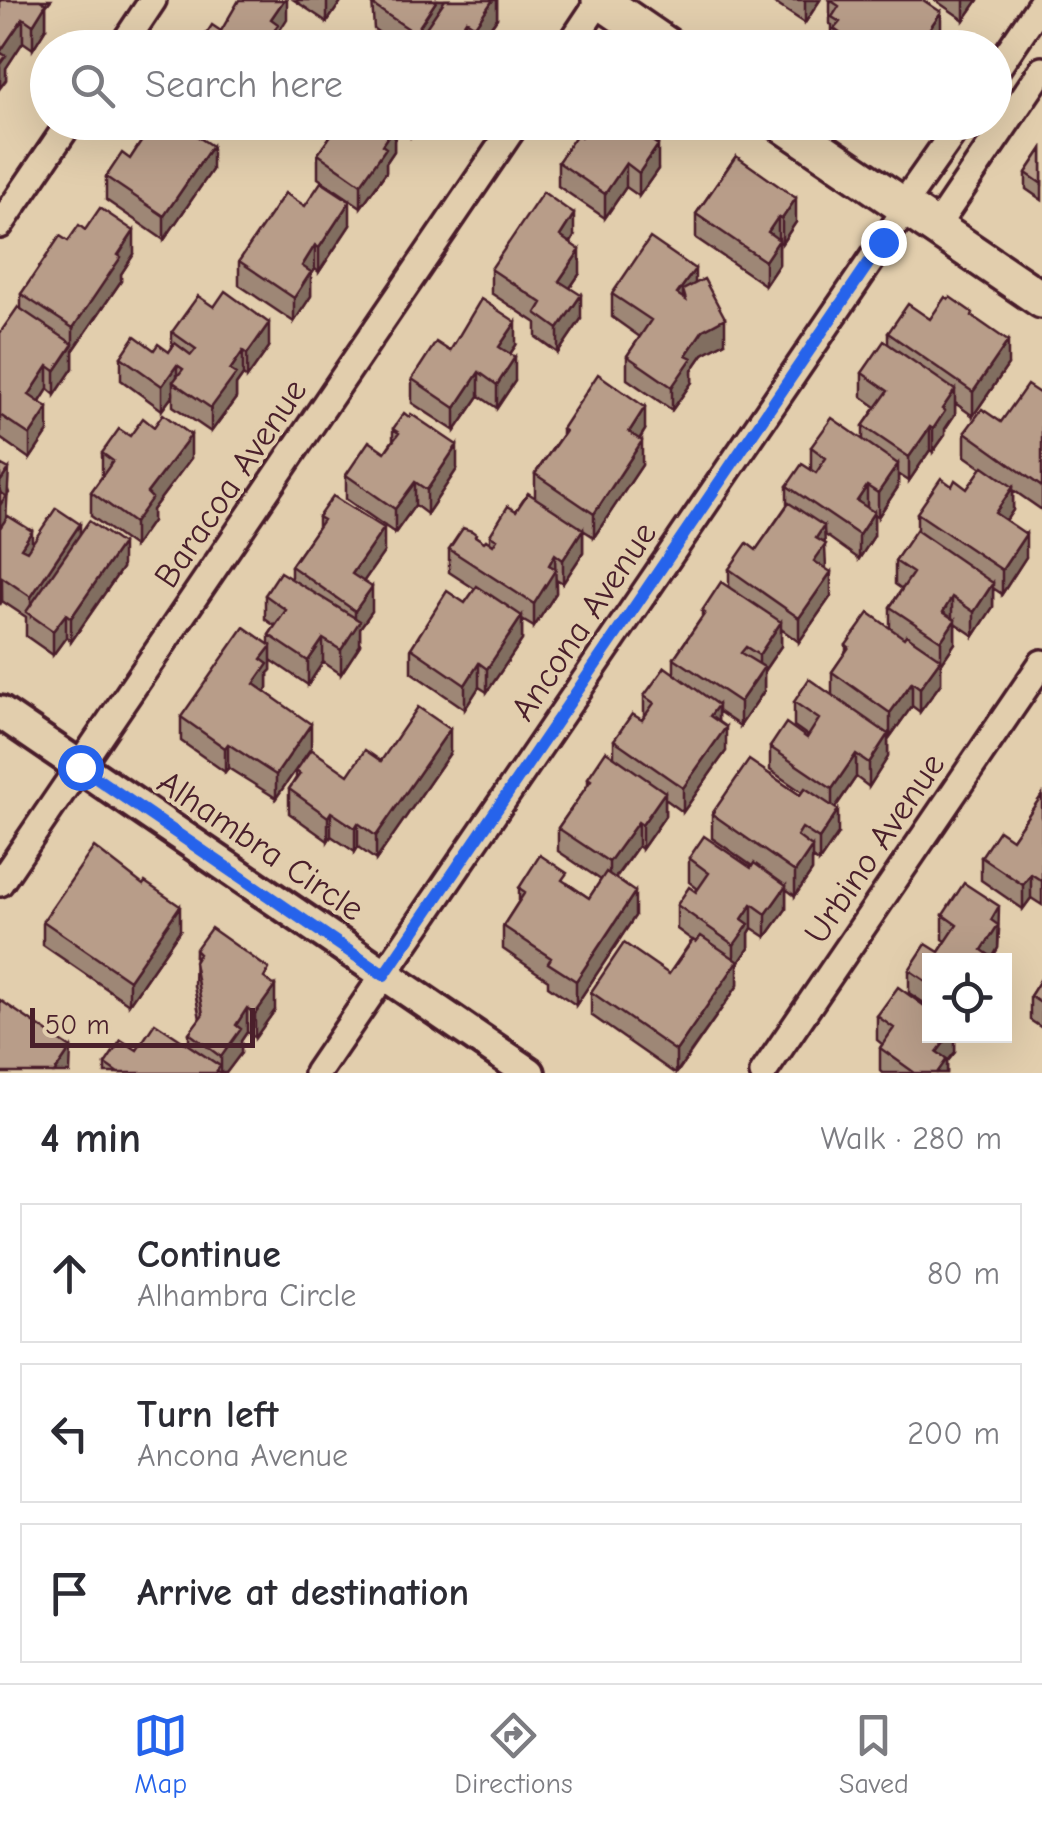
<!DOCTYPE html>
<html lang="en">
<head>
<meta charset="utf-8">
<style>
	:root { --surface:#fff; --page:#f2f2f3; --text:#2b2b33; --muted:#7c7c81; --line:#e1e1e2; --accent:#2563eb }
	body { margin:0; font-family:"Comic Neue",sans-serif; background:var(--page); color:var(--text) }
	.controls { position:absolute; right:30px; bottom:30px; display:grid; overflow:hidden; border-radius:0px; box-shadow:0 10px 40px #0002 }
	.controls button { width:90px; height:90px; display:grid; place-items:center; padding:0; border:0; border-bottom:2px solid var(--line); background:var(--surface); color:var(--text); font:50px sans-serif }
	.scale { position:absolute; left:30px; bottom:25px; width:225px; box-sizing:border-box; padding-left:10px; border:5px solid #4a1f2b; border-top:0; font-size:28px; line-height:35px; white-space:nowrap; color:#4a1f2b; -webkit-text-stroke:8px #e2cead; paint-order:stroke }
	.stop { position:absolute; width:30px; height:30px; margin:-22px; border:8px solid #2563eb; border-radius:50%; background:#fff }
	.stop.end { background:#2563eb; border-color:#fff; box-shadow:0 2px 10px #0008 }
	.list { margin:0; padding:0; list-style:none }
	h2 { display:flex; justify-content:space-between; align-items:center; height:130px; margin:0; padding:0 40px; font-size:42px }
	h2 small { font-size:32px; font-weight:400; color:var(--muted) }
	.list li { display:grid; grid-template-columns:65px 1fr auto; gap:30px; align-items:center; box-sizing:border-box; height:140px; margin:0 20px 20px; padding:0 20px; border:2px solid var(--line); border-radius:0px }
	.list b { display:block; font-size:38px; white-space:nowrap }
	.list p { margin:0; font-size:32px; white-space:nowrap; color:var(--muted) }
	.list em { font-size:32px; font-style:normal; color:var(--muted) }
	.icon { flex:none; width:55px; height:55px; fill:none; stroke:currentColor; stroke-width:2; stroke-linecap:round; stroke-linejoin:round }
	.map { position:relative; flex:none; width:1042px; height:1073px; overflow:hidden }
	.search { position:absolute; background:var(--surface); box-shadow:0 10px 40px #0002; left:30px; right:30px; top:30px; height:110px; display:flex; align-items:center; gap:25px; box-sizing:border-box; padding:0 35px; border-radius:55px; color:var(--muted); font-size:38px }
	.sheet { height:610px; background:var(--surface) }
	nav { display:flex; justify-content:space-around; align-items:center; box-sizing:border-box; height:140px; border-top:2px solid var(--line); background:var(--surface); font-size:28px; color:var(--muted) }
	nav a { display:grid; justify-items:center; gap:5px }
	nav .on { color:var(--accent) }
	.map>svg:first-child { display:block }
</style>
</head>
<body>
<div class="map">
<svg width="1042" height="1073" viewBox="0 0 1042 1073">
	<rect width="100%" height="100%" fill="#e2cead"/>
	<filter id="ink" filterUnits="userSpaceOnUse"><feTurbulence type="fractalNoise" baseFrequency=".01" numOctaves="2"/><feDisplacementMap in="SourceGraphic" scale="20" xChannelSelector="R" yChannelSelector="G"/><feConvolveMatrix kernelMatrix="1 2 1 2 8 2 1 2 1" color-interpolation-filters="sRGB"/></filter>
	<g filter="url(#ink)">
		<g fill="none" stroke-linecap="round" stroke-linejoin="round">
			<!-- minor casing -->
			<g stroke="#4a1f2b" stroke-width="32">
				<path id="minor" d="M121,48L153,0
					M568,48L600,0
					M994,73L1042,2
					M902,206L961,122
					M0,225L70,122
					M935,228L1042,70
					M0,883L517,122
					M317,1073L906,209
					M763,1073L1042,663"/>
			</g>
			<!-- tertiary casing -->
			<g stroke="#4a1f2b" stroke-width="38">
				<path id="tertiary" d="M0,712L529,1073"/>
			</g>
			<!-- secondary casing -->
			<g stroke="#4a1f2b" stroke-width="42">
				<path id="secondary" d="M600,0L670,48
					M780,122L1042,300"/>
			</g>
			<!-- minor -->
			<use href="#minor" stroke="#e2cead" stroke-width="25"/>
			<!-- tertiary -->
			<use href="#tertiary" stroke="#e2cead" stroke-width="30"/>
			<!-- secondary -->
			<use href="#secondary" stroke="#e2cead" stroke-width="35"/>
		</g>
		<!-- wall -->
		<path fill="#9e8776" stroke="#4a1f2b" stroke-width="2.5" d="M0,0H51L46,6V28L33,49L23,42L6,68V80Z
			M294,0H342L327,22Z
			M372,0H497V18L477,48H400L374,29Z
			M770,0H820L805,23Z
			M830,0L941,35L932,48H834V42L832,40V25L830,24Z
			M935,0H978L964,20Z
			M154,122H197L196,135L212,170L164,240L106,200V177L130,159Z
			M322,122H420L411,136L401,130L394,140V151L386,163V172L361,207L318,178V154L330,137L322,131Z
			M581,137L651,140L658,169L639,196L626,187L605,218L558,186V162Z
			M1042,149V200L1026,189V173Z
			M736,156L796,222L782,243L779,241V264L765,285L696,238V214Z
			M305,206L350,225L319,272L315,269L311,275V296L294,322L239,285V261Z
			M85,230L134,254L121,274V281L73,351V368L55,395L48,389L40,402L48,432L30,459L0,438V333L21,309V294L68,241Z
			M574,237L571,243L580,273L570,288L581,319L558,353L536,337V323L491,293V269Z
			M695,284L725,342L703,354L692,370V382L672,410L627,379V356L640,337L612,317V294Z
			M973,317L1008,365L973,416L955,403V414L945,429V435L933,452L930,450L909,481L898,474V487L878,517L874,514V536L859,559L824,534L825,569L831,596L799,642L781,629V646L764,671V691L740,726L718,711V722L726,751L683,812L665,799V816L642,849L638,846L615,879L635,916L576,1005L548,986V980L503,949V926L519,901V888L567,883L589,898L601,880L558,851V828L588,785V778L614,757V740L642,720L644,716V696L674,674V658L702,617V611L729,587V569L756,550L787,505V486L811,470V447L863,439V426L876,407L862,397V373L888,344V333L930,319Z
			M172,332L269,347L247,378L243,375L236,385V398L211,432L173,406V395L162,410L121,380V357L154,350L169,352L172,348Z
			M516,345L510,354L515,381L497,408L479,396L455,431L412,403V379L450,351Z
			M1042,395V510L1013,490V510L1006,520L1026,557L1002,594L993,588V607L974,636L955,623V643L941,664V683L920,712L912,706L890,737L888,736V757L869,787L856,777L835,808L838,834L819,862L812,858V871L795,896L786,889V909L766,937L752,928L749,933V948L738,964V985L677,1073H674L591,1015V992L669,974L692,940L677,929V905L698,889L689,882V858L751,868L752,866L712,838V814L800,795L802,792L770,770V747L807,738L808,736L794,726V702L832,695V672L846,652V645L890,628V607L902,589L895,584V561L917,532V513L952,486L967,489L982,468L965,456V432L1001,422Z
			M154,427L191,458L152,510V521L134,547L91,516V492L102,477V453L130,436Z
			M393,429L457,469L427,514L415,505L395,533L346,499V475L385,452L393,440Z
			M562,429L645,430L640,439L642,465L594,537L583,530V553L563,583L556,579V593L534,627L522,620V640L487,692L479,687L465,709L411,672V648L465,603L475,589L449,572V549L476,537L484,542L490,543V535L516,511L535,498V474L562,435Z
			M0,464L9,493L6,497V519L32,543L80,535L122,568L71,642L66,637L53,655L26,636V617L2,601Z
			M318,517L384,552L363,582L372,611L360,628V645L341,674L323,662L308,685L271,660V670L268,673V688L265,692L311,748L276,798L228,768L225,772L181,741V717L269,645V635L275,626L265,619V595L291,578V566L318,527Z
			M450,753L376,860L358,847L355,852L331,836L328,841L289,813V789L296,778V771L348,775L381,761Z
			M1042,795V905L1031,898L1023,909L981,880V857L1012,839Z
			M943,915L999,930L998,948L992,958V960H930V1007L909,993V970L939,952L946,941L943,939Z
			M43,921L180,930L129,1004L43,945Z
			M195,950L269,982L275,1010L255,1038L247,1032L241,1041V1053L226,1073H105V1064L137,1050L189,1045V1033L200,1019L194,986Z
			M1042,977V1028L1030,1020V996Z
			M877,1016L955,1036V1052L947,1062V1073H882L880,1071V1048L882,1044L877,1040Z"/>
		<!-- shaded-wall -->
		<path fill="#816e60" stroke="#4a1f2b" stroke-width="2.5" d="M284,0H287V19L278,33V48H273L271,19Z
			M327,0H342L327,22Z
			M437,0H450L415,48V33Z
			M493,0H497V18L475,48V26Z
			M805,0H820L805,23Z
			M964,0H978L964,20Z
			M46,4V28L33,49V25Z
			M941,12V35L932,48H916Z
			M23,18V42L6,68V80L0,88V52Z
			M466,20V41L471,34V48H461V28Z
			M859,36V48H854V43Z
			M390,122H401V130L394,140V151L386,163V172L361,207V184L382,145Z
			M411,122H420L411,136Z
			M658,145V169L639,196V173Z
			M212,146V170L164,240V216Z
			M626,163V187L605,218V194Z
			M796,198V222L782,243V219Z
			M350,201V225L319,272V248Z
			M574,214V237L560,259V236Z
			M778,217V241L768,232Z
			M134,231V254L121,274V281L73,351V368L55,395V371L73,345V328Z
			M779,240V264L765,285V261Z
			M315,245V269L311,275V296L294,322V298L302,266Z
			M580,250V273L559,304V281Z
			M695,269V293L686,300L683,290V311L677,294Z
			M581,295V319L558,353V329Z
			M725,318V342L703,354L692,370V382L672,410V387L686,355L703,330Z
			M516,322V345L499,370V347Z
			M269,323V347L247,378V354Z
			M1008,341V365L973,416V392Z
			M243,351V375L236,385V398L211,432V408L230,370Z
			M515,357V381L497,408V385Z
			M177,365V385L173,382V395L162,410V386Z
			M48,366V389L29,419V395Z
			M479,372V396L455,431V408Z
			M955,390V414L945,429V435L933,452V429L942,409Z
			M645,407V430L629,455V432Z
			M48,408V432L30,459V435Z
			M930,427V450L909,481V457Z
			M191,435V458L152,510V521L134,547V523L147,493Z
			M642,441V465L594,537V514Z
			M457,445V469L427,514V490Z
			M898,464V487L878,517V493Z
			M9,469L6,520L0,528V482Z
			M415,482V505L395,533V509Z
			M867,486V510L857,501Z
			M1013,487V510L995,537V513Z
			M874,512V536L859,559V535Z
			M80,524V548L31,616V597Z
			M824,526L826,568L814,585L816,538Z
			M384,528V552L352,598V574Z
			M583,529V553L563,583V560Z
			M32,531V555L21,548Z
			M1026,534V557L1002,594V570Z
			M122,544V568L71,642V618Z
			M555,554L556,593L534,627V604L549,565Z
			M831,572V596L799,642V618Z
			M2,577V601L0,605V581Z
			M993,583V607L974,636V612Z
			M372,587V611L360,628V645L341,674V650L355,628V611Z
			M952,597V621L943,612Z
			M66,614V637L53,655V631Z
			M522,616V640L487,692V669Z
			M955,620V643L941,664V683L920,712V688L941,659V641Z
			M781,622V646L764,671V691L740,726V702L759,675V655Z
			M323,639V662L308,685V661Z
			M271,646V670L268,673V688L254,708V684L261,659Z
			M479,663V687L465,709V685Z
			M912,682V706L890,737V713Z
			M718,705V728L710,716Z
			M311,724V748L276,798V775Z
			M726,727V751L683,812V788Z
			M450,729V753L376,860V836Z
			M888,734V757L869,787V763Z
			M228,744V768L225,772V748Z
			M856,754V777L832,812V789Z
			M665,792V816L642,849V825Z
			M838,810V834L819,862V839Z
			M331,812V836L328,841V817Z
			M638,822V846L609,886V862Z
			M358,823V847L355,852V828Z
			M812,847V871L795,896V872Z
			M1031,874V898L1023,909V885Z
			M786,886V909L766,937V914Z
			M635,892V916L576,1005V981Z
			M752,904V928L749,933V948L738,964V985L676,1073V1051L734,966V945L742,919Z
			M180,906V930L129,1004V980Z
			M999,906L998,948L992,958V960H982V950L991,920Z
			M275,986V1010L255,1038V1014Z
			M247,1008V1032L241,1041V1053L226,1073H221V1057L236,1025Z
			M949,1036H955V1052L947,1062V1073H937V1052Z
			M71,1048L70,1073H54Z"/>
		<!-- building -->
		<path fill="#b89d89" stroke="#4a1f2b" stroke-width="2.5" d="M0,0H40L46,4L33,25L23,18L0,52L6,56L0,64Z
			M239,0H284L271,19L278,24L273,33L278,36L284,48H197L212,25L221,31Z
			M378,0H437L415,33L374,6Z
			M445,0H493L475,26L466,20L461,28L471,34L462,48H412Z
			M830,0H923L941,12L916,48H876L859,36L854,43L834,29L840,22L832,17L839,6Z
			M154,122H195L194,134L212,146L164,216L106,177L122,153L130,159Z
			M340,122H390L394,127L382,145L386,148L361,184L318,154Z
			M591,122H643L651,128L645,136L658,145L639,173L626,163L605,194L558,162L577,134L581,137Z
			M1042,149V184L1026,173Z
			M736,156L796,198L782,219L778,217L768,232L779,240L765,261L696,214Z
			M321,182L350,201L319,248L315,245L302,266L311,272L294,298L239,261L285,193L305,206Z
			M543,192L574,214L560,236L580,250L559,281L581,295L558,329L536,313L542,303L491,269Z
			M100,208L134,231L118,255L121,257L73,328L21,294L60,236L68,241L79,225L85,230Z
			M650,238L695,269L677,294L686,300L683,290L704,279L725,318L703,330L686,355L692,358L672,387L627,356L651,320L612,294Z
			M225,291L269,323L247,354L243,351L230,370L236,374L211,408L173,382L183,369L177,365L162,386L121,357L135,336L154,350L158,344L169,352L175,343L191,355L196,349L172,332L198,296L214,307Z
			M945,297L948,299L950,297L973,313L972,316L1008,341L973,392L888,333L908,304L930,319Z
			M481,299L516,322L499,347L515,357L497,385L479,372L455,408L412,379L436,342L450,351Z
			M18,307L73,344L55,371L48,366L29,395L48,408L30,435L0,415V333Z
			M884,341L955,390L942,409L945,411L933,429L930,427L909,457L863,426L888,391L862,373Z
			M598,374L645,407L629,432L642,441L594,514L535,474L565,431L562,429Z
			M1027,385L1042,395V487L965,432L982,409L1001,422Z
			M404,413L409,417L411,414L457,445L427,490L415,482L395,509L346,475L369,441L385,452L399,433L393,429Z
			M163,414L191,435L147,493L152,498L134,523L91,492L113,461L102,453L119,429L130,436L143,418L154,427Z
			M832,418L898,464L878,493L867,486L857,501L874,512L859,535L787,486L802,464L816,473L826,458L811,447Z
			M0,464L9,469L0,482Z
			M983,466L1013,487L995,513L1026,534L1002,570L917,513L941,478L952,486L955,480L967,489Z
			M0,492L6,496L0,505Z
			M528,493L583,529L563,560L555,554L549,565L556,569L534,604L449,549L463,528L472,531L476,534L475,536L484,542L486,540L493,545L497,539L490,535L508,506L516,511Z
			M333,496L384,528L352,574L372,587L355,611L291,566L323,520L318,517Z
			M789,503L824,526L816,538L826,544L814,561L831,572L799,618L729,569L747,543L756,550Z
			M56,508L80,524L31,597L2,577L0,581V528L8,516L32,531L21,548L27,551Z
			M89,521L122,544L71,618L66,614L53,631L26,612Z
			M916,530L993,583L974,612L952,597L943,612L955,620L941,641L890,607L913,573L895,561Z
			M280,572L360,621L341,650L323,639L308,661L269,635L286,610L265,595Z
			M721,582L781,622L759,655L746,647L741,653L764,667L740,702L674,658L705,613L702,611Z
			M477,586L522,616L487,669L479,663L465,685L411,648L447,591L465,603Z
			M869,613L904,638L906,635L941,659L920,688L912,682L890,713L832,672L849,647L846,645Z
			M244,627L271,646L261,659L268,664L254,684L311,724L276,775L228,744L225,748L181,717Z
			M665,667L718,705L710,716L726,727L683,788L614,740L632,714L642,720L654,703L644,696Z
			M809,679L888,734L869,763L856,754L832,789L770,747L786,723L807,738L819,719L794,702Z
			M418,707L450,729L376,836L358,823L355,828L331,812L328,817L289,789L300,774L296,771L311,749L348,775L365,750L381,761Z
			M606,751L665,792L642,825L638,822L609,862L558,828L591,780L588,778Z
			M749,760L800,795L805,788L838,810L819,839L802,828L797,836L812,847L795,872L712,814Z
			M1042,795V881L1031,874L1023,885L981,857L999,830L1012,839Z
			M704,836L751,868L754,863L786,886L766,914L752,904L742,919L749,924L734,945L677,905L689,887L696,892L709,873L689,858Z
			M94,847L143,885L145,882L180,906L129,980L43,921Z
			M540,855L567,873L562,880L589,898L606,872L635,892L576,981L548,963L551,958L503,926L525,892L519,888Z
			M964,883L999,906L991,920L998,925L982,950L992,957L990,960H930V984L909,970L926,944L939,952L957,925L943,915Z
			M211,928L269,969L264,978L275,986L255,1014L247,1008L236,1025L241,1029L221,1057L189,1033L203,1014L194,962L199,954L195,950Z
			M701,936L738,961L676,1051L591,992L624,943L669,974L693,940L696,942Z
			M1042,977V1004L1030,996Z
			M898,987L930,1010V1036H949L937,1052L947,1059L937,1073H915L880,1048L894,1028L877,1016Z
			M0,1000L71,1048L54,1073H0Z
			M155,1023L220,1066L216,1073H118L105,1064L121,1040L137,1050Z"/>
	</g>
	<g fill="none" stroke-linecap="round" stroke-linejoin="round" filter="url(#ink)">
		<!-- route -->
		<path stroke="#2563eb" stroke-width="12" d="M80,767L384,975L883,242"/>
	</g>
	<g text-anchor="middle" stroke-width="8" stroke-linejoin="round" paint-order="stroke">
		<!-- street labels -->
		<g font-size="35" fill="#4a1f2b" stroke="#e2cead">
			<text transform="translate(230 483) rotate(-56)" y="12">Baracoa Avenue</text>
			<text transform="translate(583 621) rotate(-56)" y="12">Ancona Avenue</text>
			<text transform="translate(261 845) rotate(34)" y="12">Alhambra Circle</text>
			<text transform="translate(874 848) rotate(-56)" y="12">Urbino Avenue</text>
		</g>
	</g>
</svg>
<div class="controls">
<button><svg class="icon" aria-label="locate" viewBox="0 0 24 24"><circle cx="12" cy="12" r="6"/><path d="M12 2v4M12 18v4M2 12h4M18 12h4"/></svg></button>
</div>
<div class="scale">50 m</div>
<div class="stop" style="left:80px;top:767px"></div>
<div class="stop end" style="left:883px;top:242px"></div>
<div class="search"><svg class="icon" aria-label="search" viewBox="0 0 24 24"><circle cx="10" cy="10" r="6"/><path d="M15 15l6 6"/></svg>Search here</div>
</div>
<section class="sheet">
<h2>4 min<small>Walk · 280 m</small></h2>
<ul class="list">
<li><svg class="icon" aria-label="ahead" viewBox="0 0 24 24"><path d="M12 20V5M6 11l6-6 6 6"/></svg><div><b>Continue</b><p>Alhambra Circle</p></div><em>80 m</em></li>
<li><svg class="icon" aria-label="left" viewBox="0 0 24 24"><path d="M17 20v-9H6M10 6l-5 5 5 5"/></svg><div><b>Turn left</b><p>Ancona Avenue</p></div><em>200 m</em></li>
<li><svg class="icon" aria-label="arrive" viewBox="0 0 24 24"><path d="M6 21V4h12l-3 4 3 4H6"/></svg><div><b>Arrive at destination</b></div></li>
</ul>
</section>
<nav>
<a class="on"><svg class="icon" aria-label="map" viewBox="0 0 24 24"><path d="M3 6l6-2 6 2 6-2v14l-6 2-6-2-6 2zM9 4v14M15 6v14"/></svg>Map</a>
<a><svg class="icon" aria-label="directions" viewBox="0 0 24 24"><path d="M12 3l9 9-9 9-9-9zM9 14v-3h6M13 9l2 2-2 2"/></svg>Directions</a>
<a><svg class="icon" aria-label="saved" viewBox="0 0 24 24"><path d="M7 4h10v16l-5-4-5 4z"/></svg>Saved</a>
</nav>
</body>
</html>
